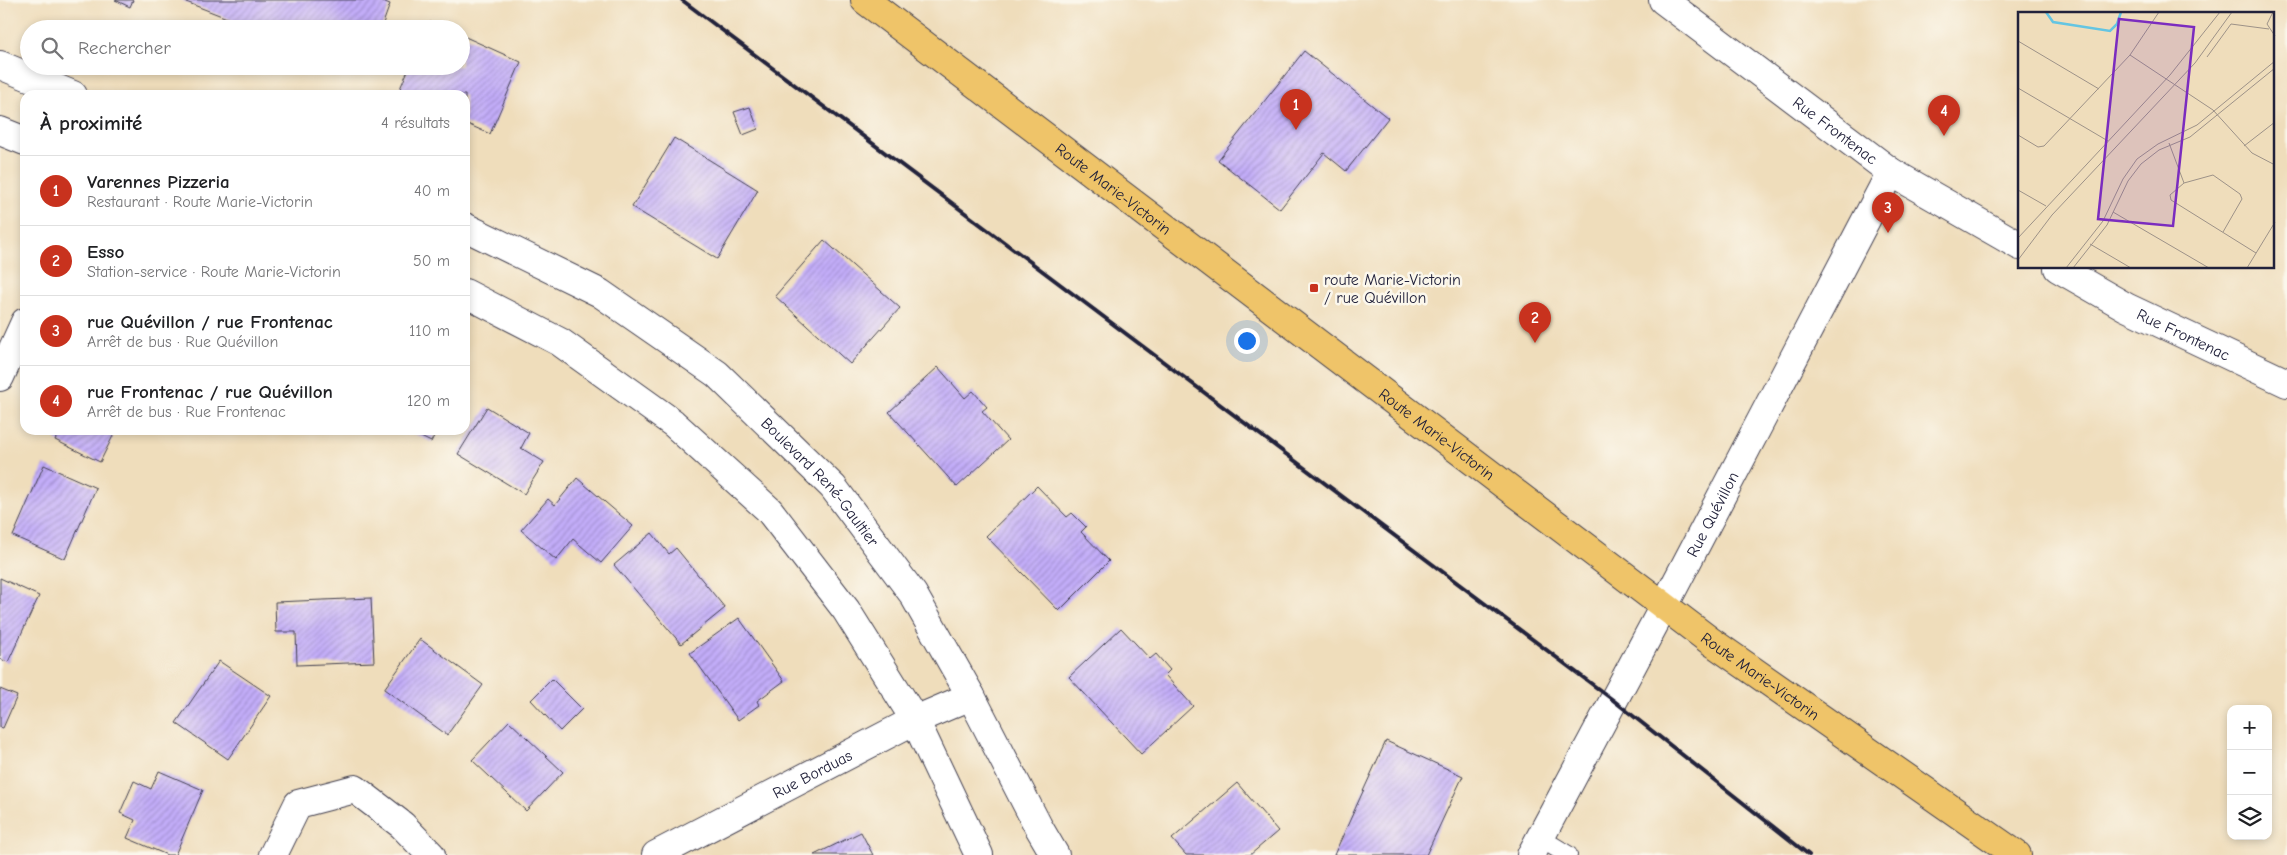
<!DOCTYPE html>
<html lang="fr">
<head>
<meta charset="utf-8">
<style>
	:root { --surface:#fff; --page:#f2f2f2; --text:#202124; --muted:#757577; --line:#e0e0e0; --accent:#c8321e }
	body { margin:0; font-family:"Comic Neue",sans-serif; background:var(--page); color:var(--text) }
	.controls { position:absolute; right:15px; bottom:15px; display:grid; overflow:hidden; border-radius:10px; box-shadow:0 2px 8px #0003 }
	.controls button { width:45px; height:45px; display:grid; place-items:center; padding:0; border:0; border-bottom:1px solid var(--line); background:var(--surface); color:var(--text); font:25px sans-serif }
	.you { position:absolute; left:1246px; top:340px; width:18px; height:18px; margin:-12px; border:4px solid #fff; border-radius:50%; background:#1a73e8; box-shadow:0 0 0 8px #1a73e833 }
	.badge { display:grid; place-items:center; width:32px; height:32px; border-radius:50%; background:var(--accent); color:#fff; font-size:16px; font-weight:700 }
	.pin { position:absolute; translate:-50% -41px; filter:drop-shadow(0 1px 2px #0008) }
	.pin::after { content:''; position:absolute; top:26px; width:18px; height:15px; background:inherit; clip-path:polygon(0 0,100% 0,50% 100%) }
	.list { margin:0; padding:0; list-style:none }
	h2 { display:flex; justify-content:space-between; align-items:center; height:65px; margin:0; padding:0 20px; font-size:21px }
	h2 small { font-size:16px; font-weight:400; color:var(--muted) }
	.list li { display:grid; grid-template-columns:32px 1fr auto; gap:15px; align-items:center; box-sizing:border-box; height:70px; padding:0 20px; border-top:1px solid var(--line) }
	.list b { display:block; font-size:19px; white-space:nowrap }
	.list p { margin:0; font-size:16px; white-space:nowrap; color:var(--muted) }
	.list em { font-size:16px; font-style:normal; color:var(--muted) }
	.icon { flex:none; width:28px; height:28px; fill:none; stroke:currentColor; stroke-width:2; stroke-linecap:round; stroke-linejoin:round }
	.map { position:relative; flex:none; width:2287px; height:855px; overflow:hidden }
	.search { position:absolute; background:var(--surface); box-shadow:0 2px 8px #0003; left:20px; top:20px; width:450px; height:55px; display:flex; align-items:center; gap:12px; box-sizing:border-box; padding:0 18px; border-radius:28px; color:var(--muted); font-size:19px }
	.panel { position:absolute; background:var(--surface); box-shadow:0 2px 8px #0003; left:20px; top:90px; width:450px; height:345px; border-radius:15px }
	.map>svg:first-child { display:block }
</style>
</head>
<body>
<div class="map">
<svg width="2287" height="855" viewBox="0 0 2287 855">
	<defs>
		<pattern id="building-hatch" width="6" height="6" patternUnits="userSpaceOnUse" patternTransform="scale(1.25)"><rect width="6" height="6" fill="#c3adf9"/><path d="M-1 1l2-2M0 6l6-6M5 7l2-2" fill="none" stroke="#9e8ccb"/></pattern>
	</defs>
	<rect width="100%" height="100%" fill="#fbf7ec"/>
	<filter id="ink" filterUnits="userSpaceOnUse"><feTurbulence type="fractalNoise" baseFrequency=".02" numOctaves="2"/><feDisplacementMap in="SourceGraphic" scale="10" xChannelSelector="R" yChannelSelector="G"/><feConvolveMatrix kernelMatrix="1 2 1 2 8 2 1 2 1" color-interpolation-filters="sRGB"/></filter>
	<filter id="wash" filterUnits="userSpaceOnUse"><feTurbulence type="fractalNoise" baseFrequency=".0096" numOctaves="4" result="noise"/><feDisplacementMap in="SourceGraphic" scale="20" xChannelSelector="R" yChannelSelector="G"/><feGaussianBlur stdDeviation="1.12" result="paint"/><feColorMatrix in="noise" values="0 0 0 0 0 0 0 0 0 0 0 0 0 0 0 0 0 1.4 0 .05"/><feComposite in="paint" operator="in"/></filter>
	<g filter="url(#wash)">
		<rect width="100%" height="100%" fill="#efddbb"/>
		<g id="blocks">
			<!-- building -->
			<path fill="url(#building-hatch)" d="M115,0H133L130,7Z
				M181,0H380L390,4L381,29H255Z
				M430,22L446,29H427Z
				M461,35L521,62L490,134L465,123V95H403L398,93L410,66H461Z
				M1304,51L1388,118L1346,171L1324,153L1280,209L1218,160Z
				M750,107L758,129L743,135L734,112Z
				M674,138L758,190L717,259L632,207Z
				M824,240L900,308L850,364L775,296Z
				M938,367L965,398L973,391L987,407L982,411L1008,440L957,487L889,412Z
				M487,407L529,433L521,448L544,462L524,494L458,454Z
				M60,430H116L100,462L55,440Z
				M407,430H437L431,442Z
				M44,465L96,488L65,559L13,536Z
				M577,478L633,526L601,563L573,539L556,560L521,530L548,499L555,505Z
				M1037,486L1067,517L1072,513L1086,527L1081,532L1109,561L1059,611L986,536Z
				M652,533L669,554L676,548L725,608L681,644L614,565Z
				M0,578L39,596L8,662L0,659Z
				M371,598L374,662L297,665L296,632H276L275,602Z
				M739,618L784,681L757,701L759,705L738,720L690,653Z
				M1121,628L1150,659L1156,654L1170,670L1165,675L1193,706L1141,754L1069,677Z
				M420,639L483,685L447,735L384,689Z
				M219,661L271,696L228,759L176,723Z
				M552,679L582,709L560,731L531,700Z
				M0,689L17,696L3,728L0,727Z
				M509,721L563,772L526,811L472,760Z
				M1386,741L1463,776L1426,855H1334Z
				M159,771L203,790L175,855H167L127,838L135,820L120,813L134,781L151,789Z
				M1237,783L1278,831L1250,855H1186L1172,839Z
				M861,832L873,855H814Z"/>
		</g>
	</g>
	<g filter="url(#ink)">
		<use href="#blocks" fill-opacity="0" stroke="#413e4e" stroke-width="1"/>
		<g fill="none" stroke-linecap="round" stroke-linejoin="round">
			<!-- service casing -->
			<g stroke="#413e4e" stroke-width="20">
				<path id="service" d="M1540,838L1568,855"/>
			</g>
			<!-- minor casing -->
			<g stroke="#413e4e" stroke-width="30">
				<g id="minor">
					<path id="s1" d="M1663,0L1891,172L2020,246"/>
					<path id="s2" d="M2058,268L2126,307L2287,383"/>
					<path d="M0,377L25,322"/>
					<path d="M273,855L298,804L355,789L402,825L431,855"/>
					<path id="s3" d="M656,855L915,720L971,696"/>
					<path id="s4" d="M1531,855L1664,606L1891,172"/>
				</g>
			</g>
			<!-- tertiary casing -->
			<g stroke="#413e4e" stroke-width="30">
				<g id="tertiary">
					<path d="M0,65L73,95"/>
					<path d="M0,131L25,141"/>
					<path id="s5" d="M465,227L600,293L717,374L833,487L913,594L971,696L1038,826L1055,855"/>
					<path d="M465,293L560,342L673,423L769,510L846,610L915,720L979,855"/>
				</g>
			</g>
			<!-- primary casing -->
			<g stroke="#413e4e" stroke-width="30">
				<g id="primary">
					<path id="s6" d="M865,0L1709,640L2017,855"/>
				</g>
			</g>
			<!-- service -->
			<use href="#service" stroke="#fff" stroke-width="18"/>
			<!-- minor -->
			<use href="#minor" stroke="#fff" stroke-width="28"/>
			<!-- tertiary -->
			<use href="#tertiary" stroke="#fff" stroke-width="28"/>
			<!-- primary -->
			<use href="#primary" stroke="#efc469" stroke-width="28"/>
			<!-- rail -->
			<path stroke="#22223b" stroke-width="4" d="M682,0L1613,700L1809,855"/>
		</g>
	</g>
	<!-- markers -->
	<rect fill="#c8321e" stroke="#fbf7ec" stroke-width="2" x="1309" y="283" width="10" height="10" rx="2.5"/>
	<g text-anchor="middle" stroke-width="5" stroke-linejoin="round" paint-order="stroke">
		<!-- street labels -->
		<g font-size="16" fill="#22223b" stroke="#fbf7ec">
			<text dy="6" stroke="none"><textPath href="#s1" startOffset="216">Rue Frontenac</textPath></text>
			<text dy="6" stroke="none"><textPath href="#s6" startOffset="312">Route Marie-Victorin</textPath></text>
			<text dy="6" stroke="none"><textPath href="#s2" startOffset="142">Rue Frontenac</textPath></text>
			<text dy="6" stroke="none"><textPath href="#s6" startOffset="718">Route Marie-Victorin</textPath></text>
			<text dy="6" stroke="none"><textPath href="#s5" startOffset="442">Boulevard René-Gaultier</textPath></text>
			<text dy="6" stroke="none"><textPath href="#s4" startOffset="386">Rue Quévillon</textPath></text>
			<text dy="6" stroke="none"><textPath href="#s6" startOffset="1122">Route Marie-Victorin</textPath></text>
			<text dy="6" stroke="none"><textPath href="#s3" startOffset="176">Rue Borduas</textPath></text>
		</g>
		<!-- poi labels -->
		<g font-size="16" fill="#22223b" stroke="#fbf7ec" text-anchor="start">
			<text x="1324" y="285">route Marie-Victorin<tspan x="1324" dy="18">/ rue Quévillon</tspan></text>
		</g>
	</g>
	<!-- overview -->
	<g transform="translate(2018 12)">
		<rect width="256" height="256" fill="#efddbb"/>
		<path fill="none" stroke="#64c5e2" stroke-width="2.5" d="M28,0L35,10L92,19L99,12L103,0"/>
		<path fill="none" stroke="#9d9288" stroke-width="1" d="M255,0L249,12L257,24M0,29L81,77M112,43L195,98L234,141L257,153M189,45L213,12L251,17M0,76L90,129M0,123L20,135L26,134L112,43L141,0M151,131L166,171M226,134L257,110M0,178L28,194M95,200L191,256M205,220L224,187L222,182L195,163L166,171L152,183L153,188L238,241M0,226L152,63L202,0M72,232L113,256M0,248L34,203L177,51L214,0M48,256L85,209L105,167L119,147L140,132L179,113L257,49M55,256L89,213L110,169L123,152L141,138L172,125L257,56M229,256L257,210"/>
		<path fill="#7b2cbf" fill-opacity="0.15" stroke="#7b2cbf" stroke-width="2.5" d="M101,7L176,15L155,214L80,207Z"/>
		<rect width="256" height="256" fill="none" stroke="#22223b" stroke-width="2.5"/>
	</g>
</svg>
<div class="controls">
<button>+</button>
<button>−</button>
<button><svg class="icon" aria-label="layers" viewBox="0 0 24 24"><path d="M12 4l9 5-9 5-9-5zM3 14l9 5 9-5"/></svg></button>
</div>
<div class="you"></div>
<div class="pin badge" style="left:1296px;top:130px">1</div>
<div class="pin badge" style="left:1535px;top:343px">2</div>
<div class="pin badge" style="left:1888px;top:233px">3</div>
<div class="pin badge" style="left:1944px;top:136px">4</div>
<div class="search"><svg class="icon" aria-label="search" viewBox="0 0 24 24"><circle cx="10" cy="10" r="6"/><path d="M15 15l6 6"/></svg>Rechercher</div>
<section class="panel">
<h2>À proximité<small>4 résultats</small></h2>
<ul class="list">
<li><span class="badge">1</span><div><b>Varennes Pizzeria</b><p>Restaurant · Route Marie-Victorin</p></div><em>40 m</em></li>
<li><span class="badge">2</span><div><b>Esso</b><p>Station-service · Route Marie-Victorin</p></div><em>50 m</em></li>
<li><span class="badge">3</span><div><b>rue Quévillon / rue Frontenac</b><p>Arrêt de bus · Rue Quévillon</p></div><em>110 m</em></li>
<li><span class="badge">4</span><div><b>rue Frontenac / rue Quévillon</b><p>Arrêt de bus · Rue Frontenac</p></div><em>120 m</em></li>
</ul>
</section>
</div>
</body>
</html>
